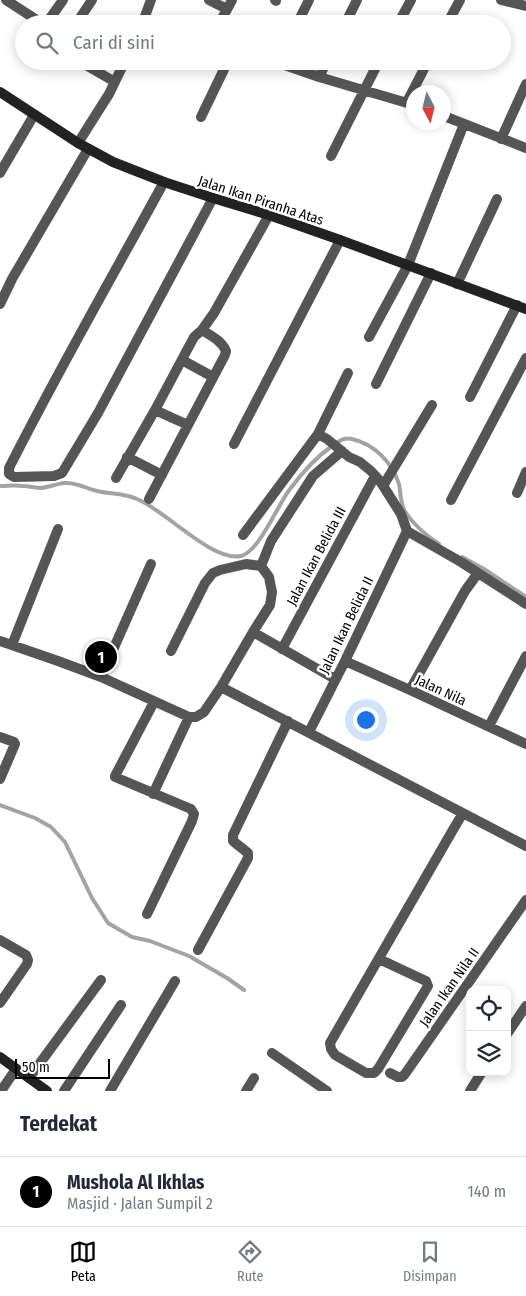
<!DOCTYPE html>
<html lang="id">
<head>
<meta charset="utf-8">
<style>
	:root { --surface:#fff; --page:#f2f2f3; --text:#1f2937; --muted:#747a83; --line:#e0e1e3; --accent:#000 }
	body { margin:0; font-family:"Fira Sans Condensed",sans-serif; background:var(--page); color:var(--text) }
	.controls { position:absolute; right:15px; bottom:15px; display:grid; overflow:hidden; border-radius:10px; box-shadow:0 2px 12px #0003 }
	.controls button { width:45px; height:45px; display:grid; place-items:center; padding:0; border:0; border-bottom:1px solid var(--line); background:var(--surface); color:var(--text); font:25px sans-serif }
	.compass { position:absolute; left:406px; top:85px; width:45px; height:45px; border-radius:50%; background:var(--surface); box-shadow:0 2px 12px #0003; rotate:173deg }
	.scale { position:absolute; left:15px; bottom:12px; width:95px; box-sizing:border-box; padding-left:5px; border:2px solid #000; border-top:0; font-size:14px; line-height:18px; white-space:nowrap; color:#000; -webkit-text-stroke:4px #fff; paint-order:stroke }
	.you { position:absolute; left:365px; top:719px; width:18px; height:18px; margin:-12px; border:4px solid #fff; border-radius:50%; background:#1a73e8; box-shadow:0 0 0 8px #1a73e833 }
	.badge { display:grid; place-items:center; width:32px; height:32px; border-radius:50%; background:var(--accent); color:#fff; font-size:16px; font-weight:700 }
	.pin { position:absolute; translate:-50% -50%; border:2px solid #fff; box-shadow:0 1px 5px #0006 }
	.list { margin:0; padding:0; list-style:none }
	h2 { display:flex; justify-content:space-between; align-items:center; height:65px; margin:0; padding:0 20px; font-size:21px }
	h2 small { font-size:16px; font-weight:400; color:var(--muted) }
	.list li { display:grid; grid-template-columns:32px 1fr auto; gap:15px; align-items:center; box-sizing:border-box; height:70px; padding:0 20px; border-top:1px solid var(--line) }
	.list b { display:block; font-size:19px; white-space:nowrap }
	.list p { margin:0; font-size:16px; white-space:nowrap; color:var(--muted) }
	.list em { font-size:16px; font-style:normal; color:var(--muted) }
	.icon { flex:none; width:28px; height:28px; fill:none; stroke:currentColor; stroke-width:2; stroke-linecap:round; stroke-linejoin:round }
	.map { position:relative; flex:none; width:526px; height:1091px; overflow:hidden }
	.search { position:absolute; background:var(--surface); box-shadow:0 2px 12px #0003; left:15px; right:15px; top:15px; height:55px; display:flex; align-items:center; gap:12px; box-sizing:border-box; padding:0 18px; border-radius:28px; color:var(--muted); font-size:19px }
	.sheet { height:135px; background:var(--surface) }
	nav { display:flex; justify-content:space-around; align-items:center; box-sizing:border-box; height:70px; border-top:1px solid var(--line); background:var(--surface); font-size:14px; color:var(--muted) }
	nav a { display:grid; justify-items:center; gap:2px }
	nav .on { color:var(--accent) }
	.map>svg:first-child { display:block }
</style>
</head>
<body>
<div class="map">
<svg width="526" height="1091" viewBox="0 0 526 1091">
	<rect width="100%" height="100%" fill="#fff"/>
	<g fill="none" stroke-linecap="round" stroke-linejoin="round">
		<!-- stream -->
		<path stroke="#a3a3a3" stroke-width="4" d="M0,486C7,486 15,485 23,486C29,486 35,488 41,488C49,487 56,484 64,483C76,482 85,488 97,491C110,494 124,493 137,499C165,510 212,562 241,556C259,552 278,504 290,489C302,473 315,458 332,446C338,442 343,437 352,439C374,444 392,462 399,484C401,493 400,505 406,513C414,525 427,536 439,544
			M462,557L484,569L526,597
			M0,805L35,818L51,827L65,842L92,898L108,923L132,937L150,941L189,956L227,978L244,990"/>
		<!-- street -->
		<path stroke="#555" stroke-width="10" d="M6,0L43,24
			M209,0L227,9
			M275,0L276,1
			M501,0L526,6
			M46,24L63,0
			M76,24L92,0
			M142,24L151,0
			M219,24L232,0
			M297,24L309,0
			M345,24L357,0
			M398,24L411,0
			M447,24L460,0
			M79,61L115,82
			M273,61L319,77L414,105
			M319,77L327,61
			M407,102L428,61
			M444,116L526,148
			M201,117L228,61
			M501,139L526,84
			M78,143L109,94L125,61
			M331,156L379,61
			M0,173L34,115
			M164,182C112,277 58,371 9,468V474L14,477L54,476L62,473L98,413L213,198
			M457,284L497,199
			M0,304L12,279L88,149
			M369,337L408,265L464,124
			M182,360L213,377
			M376,384L431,273
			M470,397L517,305
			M155,410L188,425
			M318,434L327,439L349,457L360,462L371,471L380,481L401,514L407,531L461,562L526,604
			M234,444L340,240
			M127,457L162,475
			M116,478L155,410L194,337L202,330L214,313L269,215
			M383,486L432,405
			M517,493L526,472
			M149,499L225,355L226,351C221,340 211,336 202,330
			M451,500L526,358
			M243,535L318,434L348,373
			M261,566L271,541L313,476L342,451
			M253,632L335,679
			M0,641L58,661L101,677L189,717H196L204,712L221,687L253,632L270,605L272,592L269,577L261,566L246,564L220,570L213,573L205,583L171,651
			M12,645L58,529
			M282,649L375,476
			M345,661L410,690L526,744
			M101,677L151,564
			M221,687L526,846
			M410,690L465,591L478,573
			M489,726L526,656
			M309,732L345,661L407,531
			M0,737L14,742L15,744L0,779
			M153,794L189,717
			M147,914L192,821L194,814L191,809L115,777V776L154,702
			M0,940L26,955L28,960L27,964L0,1003
			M198,950L248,858V853L233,841V835L288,721
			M379,959L426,981L428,986L378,1069L374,1073H366L335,1055L331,1049L330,1043L454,828L463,813
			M507,1034L526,1006
			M272,1053L327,1091
			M390,1073L398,1077H402L405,1074L526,900
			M29,1078L101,980
			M1,1091L16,1069
			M64,1091L121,1005
			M110,1091L175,981
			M246,1091L254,1078
			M470,1091L482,1072"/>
		<!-- secondary -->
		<path stroke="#222" stroke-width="10" d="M0,92L78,143L113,162L164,182L213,198L269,215L340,240L526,309
			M0,1057L47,1091"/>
	</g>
	<g text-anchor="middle" stroke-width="5" stroke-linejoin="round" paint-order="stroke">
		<!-- street labels -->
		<g font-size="14" fill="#000" stroke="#fff">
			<text transform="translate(261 200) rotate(18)" y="5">Jalan Ikan Piranha Atas</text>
			<text transform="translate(316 556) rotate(-62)" y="5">Jalan Ikan Belida III</text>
			<text transform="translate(346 625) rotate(-64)" y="5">Jalan Ikan Belida II</text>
			<text transform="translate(441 690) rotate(25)" y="5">Jalan Nila</text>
			<text transform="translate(449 987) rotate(-55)" y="5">Jalan Ikan Nila II</text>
		</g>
	</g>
</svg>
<div class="controls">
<button><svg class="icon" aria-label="locate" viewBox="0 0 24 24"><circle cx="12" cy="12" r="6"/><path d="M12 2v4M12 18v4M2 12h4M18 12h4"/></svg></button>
<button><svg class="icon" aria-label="layers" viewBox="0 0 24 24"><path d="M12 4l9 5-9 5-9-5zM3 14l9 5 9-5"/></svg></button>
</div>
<svg class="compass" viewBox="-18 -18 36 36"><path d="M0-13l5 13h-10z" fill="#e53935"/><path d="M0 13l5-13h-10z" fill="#747a83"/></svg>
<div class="scale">50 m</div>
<div class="you"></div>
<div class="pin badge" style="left:101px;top:657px">1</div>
<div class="search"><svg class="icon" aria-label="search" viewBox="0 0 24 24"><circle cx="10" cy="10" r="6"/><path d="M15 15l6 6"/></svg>Cari di sini</div>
</div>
<section class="sheet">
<h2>Terdekat<small></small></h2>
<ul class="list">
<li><span class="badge">1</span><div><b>Mushola Al Ikhlas</b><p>Masjid · Jalan Sumpil 2</p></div><em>140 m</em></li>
</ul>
</section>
<nav>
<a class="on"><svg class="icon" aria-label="map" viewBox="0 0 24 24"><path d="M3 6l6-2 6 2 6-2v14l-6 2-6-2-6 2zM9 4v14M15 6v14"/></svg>Peta</a>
<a><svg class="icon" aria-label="directions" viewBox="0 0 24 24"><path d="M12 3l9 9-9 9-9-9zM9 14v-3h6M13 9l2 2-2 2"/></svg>Rute</a>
<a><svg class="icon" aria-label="saved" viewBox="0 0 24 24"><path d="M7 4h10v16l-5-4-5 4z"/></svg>Disimpan</a>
</nav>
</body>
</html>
